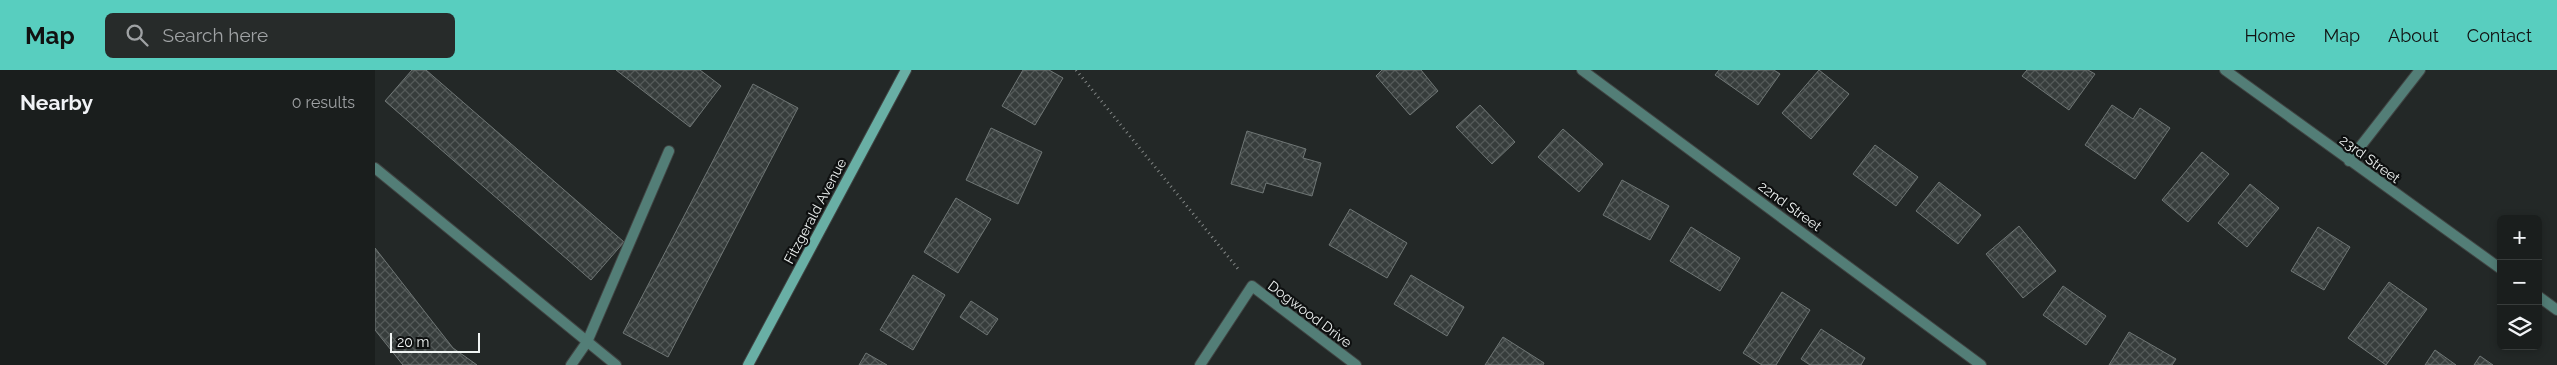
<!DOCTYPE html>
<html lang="en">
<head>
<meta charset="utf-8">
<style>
	:root { --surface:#1a1e1d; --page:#272b2a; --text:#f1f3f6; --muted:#9fa2a4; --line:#383c3b; --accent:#58cebf }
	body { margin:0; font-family:Raleway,sans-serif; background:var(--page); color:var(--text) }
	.controls { position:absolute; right:15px; bottom:15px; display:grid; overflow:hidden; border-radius:8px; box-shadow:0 2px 8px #0003 }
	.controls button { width:45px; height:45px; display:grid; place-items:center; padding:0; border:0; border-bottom:1px solid var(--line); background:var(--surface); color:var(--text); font:25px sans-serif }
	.scale { position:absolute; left:15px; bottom:12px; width:90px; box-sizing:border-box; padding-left:5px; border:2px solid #eff3f2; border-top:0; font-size:14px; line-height:18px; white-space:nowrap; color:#eff3f2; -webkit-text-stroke:4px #0e1010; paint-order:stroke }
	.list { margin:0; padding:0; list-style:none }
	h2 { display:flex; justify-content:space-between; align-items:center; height:65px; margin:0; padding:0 20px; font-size:21px }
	h2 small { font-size:16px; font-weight:400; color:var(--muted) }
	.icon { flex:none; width:28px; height:28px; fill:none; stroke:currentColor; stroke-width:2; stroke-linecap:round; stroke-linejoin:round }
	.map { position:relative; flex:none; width:2182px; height:295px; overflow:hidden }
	header { display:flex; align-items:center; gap:30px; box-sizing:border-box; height:70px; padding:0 25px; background:var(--accent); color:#111 }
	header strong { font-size:24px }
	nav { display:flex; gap:28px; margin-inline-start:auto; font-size:18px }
	.search { width:350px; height:45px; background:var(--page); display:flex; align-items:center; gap:12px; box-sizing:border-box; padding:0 18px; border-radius:8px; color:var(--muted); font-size:19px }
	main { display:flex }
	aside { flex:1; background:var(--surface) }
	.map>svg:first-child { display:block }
</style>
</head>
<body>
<header>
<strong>Map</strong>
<div class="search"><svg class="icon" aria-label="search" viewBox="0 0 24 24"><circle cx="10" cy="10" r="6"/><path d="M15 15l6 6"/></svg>Search here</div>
<nav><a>Home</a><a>Map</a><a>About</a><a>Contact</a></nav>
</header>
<main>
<aside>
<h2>Nearby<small>0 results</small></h2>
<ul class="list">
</ul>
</aside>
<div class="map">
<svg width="2182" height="295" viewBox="0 0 2182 295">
	<defs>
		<pattern id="building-cross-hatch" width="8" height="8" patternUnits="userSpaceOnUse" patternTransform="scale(1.25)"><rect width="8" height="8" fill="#373d3c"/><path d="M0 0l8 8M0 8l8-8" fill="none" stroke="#545a59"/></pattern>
	</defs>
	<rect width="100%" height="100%" fill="#232827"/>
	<!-- building -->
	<path fill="url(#building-cross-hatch)" stroke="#6f7675" d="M37,0H51L249,172L216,210L10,31Z
		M241,0H325L346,16L315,57Z
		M648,0H674L688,8L660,55L627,36Z
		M1007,0H1046L1063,21L1035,45L1001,6Z
		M1344,0H1399L1405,4L1383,35L1340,5Z
		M1444,0L1474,24L1436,69L1407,43Z
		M1652,0H1713L1720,4L1694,40L1647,6Z
		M378,14L423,38L293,287L248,263Z
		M1105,35L1140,72L1117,94L1081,57Z
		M1737,35L1758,49L1765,38L1795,58L1760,109L1710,75Z
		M616,58L667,82L643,134L591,110Z
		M1188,59L1228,94L1204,122L1163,87Z
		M872,61L931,79L928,88L946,93L937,126L891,113L888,123L856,114Z
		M1500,75L1543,107L1521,136L1478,104Z
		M1827,82L1854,104L1813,152L1787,130Z
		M1247,110L1294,136L1275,170L1228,145Z
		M1564,112L1606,145L1583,174L1541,141Z
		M1875,114L1904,138L1872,177L1843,153Z
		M581,128L616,149L583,203L549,182Z
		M975,139L1032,173L1012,208L954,175Z
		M1644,156L1681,201L1648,228L1611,184Z
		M1316,157L1365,188L1345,221L1295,191Z
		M1943,157L1975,177L1949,220L1916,201Z
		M0,178L78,278L102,295H28L0,260Z
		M538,205L570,225L538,280L505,260Z
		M1036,205L1089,237L1072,266L1019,234Z
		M2014,212L2052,239L2011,295L1973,268Z
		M1688,216L1731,246L1711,275L1668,245Z
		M1407,222L1435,240L1401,295H1387L1368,283Z
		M596,231L623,249L612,265L585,247Z
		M1446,259L1490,288L1486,295H1435L1426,289Z
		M1754,262L1801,289L1797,295H1734Z
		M1128,267L1169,293L1168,295H1110Z
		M2060,280L2081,295H2050Z
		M491,283L512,295H484Z
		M2105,286L2118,295H2099Z"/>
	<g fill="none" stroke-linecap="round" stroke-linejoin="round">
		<!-- lane casing -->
		<g stroke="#404443" stroke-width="12">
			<path id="lane" d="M0,98L241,295"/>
		</g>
		<!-- street casing -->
		<g stroke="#404443" stroke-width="12">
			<path id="street" d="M1207,0L1606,295
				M1850,0L2126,199
				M1974,91L2045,0
				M2163,226L2182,240
				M196,295L212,272L294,81
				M825,295L877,216L981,295"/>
		</g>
		<!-- secondary casing -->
		<g stroke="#404443" stroke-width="12">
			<path id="secondary" d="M373,295L531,0"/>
		</g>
		<!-- path -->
		<path stroke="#838786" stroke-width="3" stroke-dasharray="1 4" stroke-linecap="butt" d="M701,0L864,200"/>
		<!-- lane -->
		<use href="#lane" stroke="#537e77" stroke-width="10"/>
		<!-- street -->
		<use href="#street" stroke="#537e77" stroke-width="10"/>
		<!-- secondary -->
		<use href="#secondary" stroke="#69afa5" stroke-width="10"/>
	</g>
	<g text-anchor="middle" stroke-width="4.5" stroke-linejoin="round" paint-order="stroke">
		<!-- street labels -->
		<g font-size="14" fill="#eff3f2" stroke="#0e1010">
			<text transform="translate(1995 89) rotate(36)" y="5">23rd Street</text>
			<text transform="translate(1415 136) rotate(36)" y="5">22nd Street</text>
			<text transform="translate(440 141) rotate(-62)" y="5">Fitzgerald Avenue</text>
			<text transform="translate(935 244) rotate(37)" y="5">Dogwood Drive</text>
		</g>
	</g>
</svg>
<div class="controls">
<button>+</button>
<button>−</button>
<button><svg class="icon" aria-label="layers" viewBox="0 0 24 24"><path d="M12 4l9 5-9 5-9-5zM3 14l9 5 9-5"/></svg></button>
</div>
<div class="scale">20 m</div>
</div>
</main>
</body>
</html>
